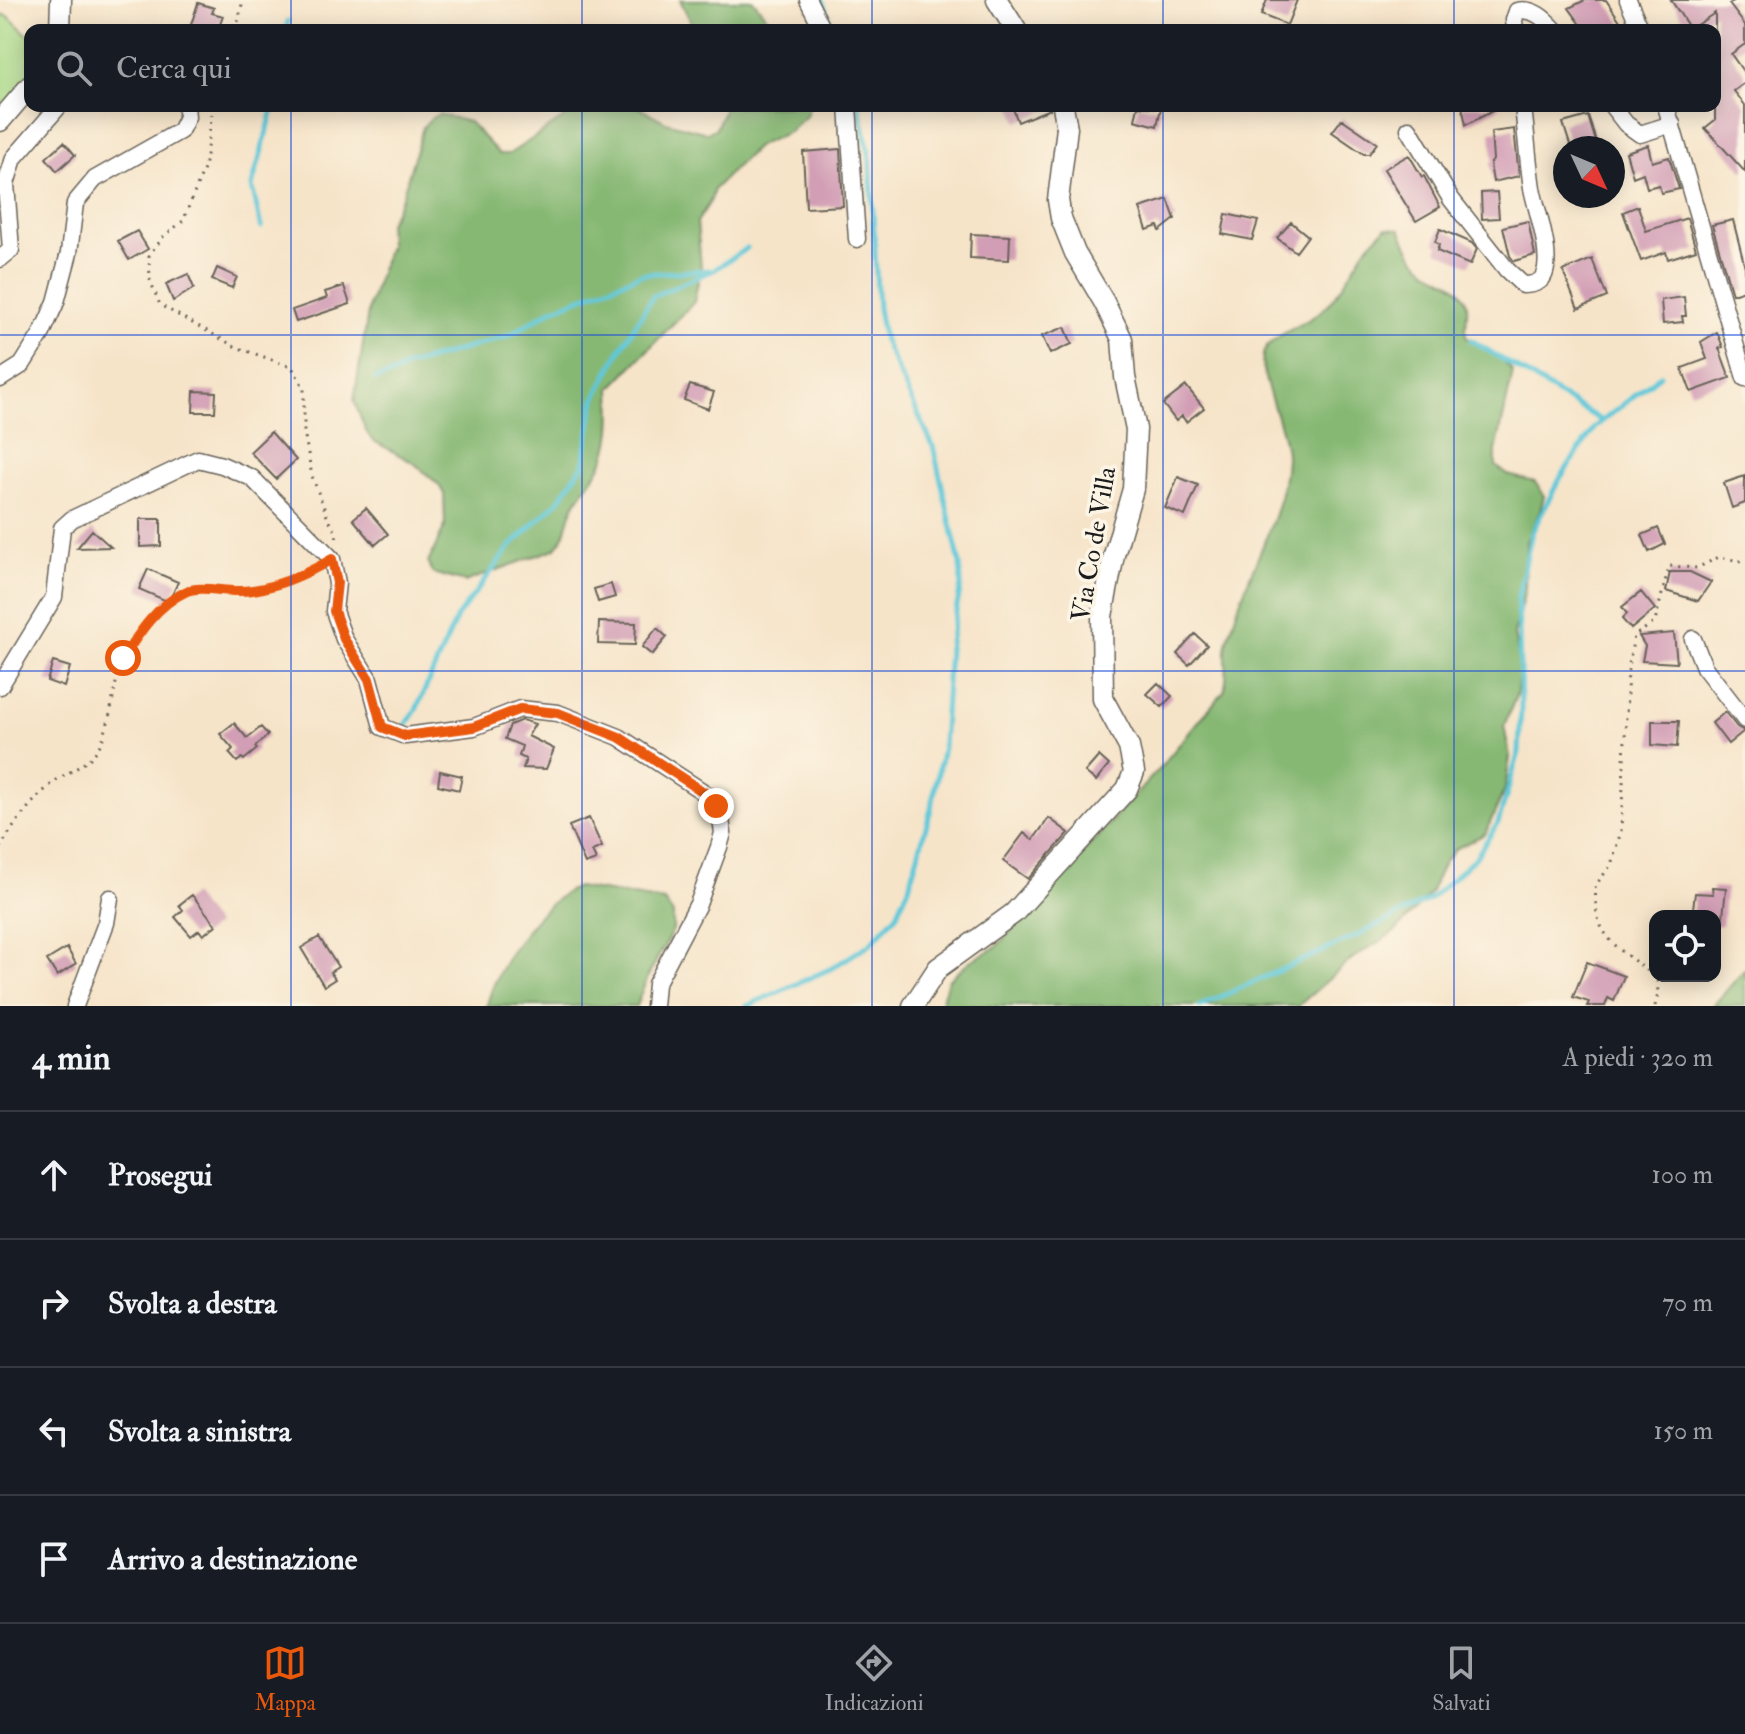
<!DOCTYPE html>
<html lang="it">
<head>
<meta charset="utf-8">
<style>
	:root { --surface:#171b24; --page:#20242c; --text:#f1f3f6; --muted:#9ea1a6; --line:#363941; --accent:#ea580c }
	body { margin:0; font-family:"IM FELL Double Pica",serif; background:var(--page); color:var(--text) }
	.controls { position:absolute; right:24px; bottom:24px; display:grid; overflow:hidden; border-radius:16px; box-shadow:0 4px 20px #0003 }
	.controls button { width:72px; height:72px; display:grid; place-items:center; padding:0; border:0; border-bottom:2px solid var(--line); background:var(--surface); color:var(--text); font:40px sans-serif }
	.compass { position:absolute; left:1553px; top:136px; width:72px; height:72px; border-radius:50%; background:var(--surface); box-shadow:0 4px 20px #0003; rotate:134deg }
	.stop { position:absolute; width:24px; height:24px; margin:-18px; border:6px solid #ea580c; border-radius:50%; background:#fff }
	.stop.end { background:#ea580c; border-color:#fff; box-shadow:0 2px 8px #0008 }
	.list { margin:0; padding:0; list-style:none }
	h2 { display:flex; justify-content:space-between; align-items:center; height:104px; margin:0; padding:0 32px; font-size:34px }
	h2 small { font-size:26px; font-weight:400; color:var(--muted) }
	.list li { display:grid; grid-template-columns:52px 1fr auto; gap:24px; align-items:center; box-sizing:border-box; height:128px; padding:0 32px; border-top:2px solid var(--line) }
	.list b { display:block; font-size:30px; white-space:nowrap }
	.list em { font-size:26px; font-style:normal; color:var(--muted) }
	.icon { flex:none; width:44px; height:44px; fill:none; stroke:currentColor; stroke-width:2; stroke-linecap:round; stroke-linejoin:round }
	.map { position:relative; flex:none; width:1745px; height:1006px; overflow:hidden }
	.search { position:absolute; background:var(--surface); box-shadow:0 4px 20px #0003; left:24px; right:24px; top:24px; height:88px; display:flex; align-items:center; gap:20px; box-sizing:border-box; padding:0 28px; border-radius:16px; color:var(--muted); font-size:30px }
	.sheet { height:616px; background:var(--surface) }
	nav { display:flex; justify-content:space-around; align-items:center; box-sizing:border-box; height:112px; border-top:2px solid var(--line); background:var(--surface); font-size:22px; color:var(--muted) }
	nav a { display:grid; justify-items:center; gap:4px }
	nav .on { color:var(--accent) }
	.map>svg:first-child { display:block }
</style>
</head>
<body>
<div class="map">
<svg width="1745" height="1006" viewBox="0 0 1745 1006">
	<rect width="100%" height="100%" fill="#fcf5e5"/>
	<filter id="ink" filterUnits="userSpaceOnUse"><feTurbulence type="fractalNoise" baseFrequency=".0125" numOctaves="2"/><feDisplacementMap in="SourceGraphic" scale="16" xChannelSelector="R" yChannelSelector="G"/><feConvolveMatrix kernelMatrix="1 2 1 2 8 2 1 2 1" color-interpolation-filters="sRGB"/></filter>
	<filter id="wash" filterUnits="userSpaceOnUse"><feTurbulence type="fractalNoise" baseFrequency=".006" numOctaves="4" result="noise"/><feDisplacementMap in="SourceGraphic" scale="32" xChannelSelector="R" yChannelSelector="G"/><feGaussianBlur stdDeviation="1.8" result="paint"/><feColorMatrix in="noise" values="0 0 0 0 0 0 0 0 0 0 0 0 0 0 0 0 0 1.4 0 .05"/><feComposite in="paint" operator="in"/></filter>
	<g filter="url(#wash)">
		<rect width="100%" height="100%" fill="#f6e4c9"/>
		<!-- green -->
		<path fill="#a8d886" stroke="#627a51" stroke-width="2" d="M0,15L8,16L30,37V78L0,113Z"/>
		<!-- forest -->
		<path fill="#86b873" stroke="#516a48" stroke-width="2" d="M680,0H753L777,30H695Z
			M577,106H636L666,122L707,133L716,128L726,106H810L806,116L789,132L757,146L714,189L711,200L697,222L701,267L694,302L611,388C612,415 614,443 600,467C593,480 582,491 575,504C567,519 568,536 555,549L465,582L432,573L428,563L445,526L444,494L439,485L414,463L372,440L366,431L354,401L369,306L389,246L388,225L402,197L423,127L430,119L439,114L469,122L499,154H509L561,120Z
			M1385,228L1400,229C1406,242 1412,258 1424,267C1439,280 1463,282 1467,305C1468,315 1465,326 1466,337L1503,361L1513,372L1496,451V466L1508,475L1535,482L1544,496L1540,511L1526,542L1525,589L1514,635L1521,667L1516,696L1504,726L1510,757L1505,789L1485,834L1455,849L1444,862L1430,893L1396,931L1353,958L1298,1006H940L948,980L970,961L996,947L1017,925L1158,770L1224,691C1229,676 1225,664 1226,649C1227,638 1233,625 1236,614C1252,562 1284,514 1286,458C1287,431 1255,370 1264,352C1273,333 1307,325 1322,310C1341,293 1351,271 1364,251C1370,243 1378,236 1385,228Z
			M577,887L664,901L673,914V930L649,974L636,1006H487C495,967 540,902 577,887Z
			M1745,969V1006H1713Z"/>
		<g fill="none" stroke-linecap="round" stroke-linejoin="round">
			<!-- stream -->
			<path stroke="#5ec8d9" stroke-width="5" d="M822,0L833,30
				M286,30L288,21
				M261,227L252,186L274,106
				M1471,340L1602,421
				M375,379L391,375L407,366L508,336L553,309L642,274L709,270
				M403,730L416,710L457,617L510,547L559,500L583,465L595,399L619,352L653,296L714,270L747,248
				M747,1006L832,968L870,944L897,914L909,887L931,809L943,747L949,648L961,585L960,564L933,446L884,341L878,308L870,158L859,106
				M1200,1006L1352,938L1430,899L1476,857L1498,823L1519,752L1521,707L1518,597L1532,532L1559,480L1595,427L1660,375"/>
		</g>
		<g id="blocks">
			<!-- building -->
			<path fill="#d29eb5" d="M1267,0H1297L1287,25L1261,15Z
				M1585,0H1606L1626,30H1585L1569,8Z
				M1671,0H1735L1729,4L1745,25V44L1731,54L1745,74V83L1734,91L1745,105V172L1705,128L1715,120V13L1690,29Z
				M198,3L214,8L212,13L223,16L218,30L190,28Z
				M1012,106H1050V109L1018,122Z
				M1138,106L1161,108L1157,126L1135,120Z
				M1462,106H1502L1466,125Z
				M1588,116L1598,148H1571L1563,123Z
				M1342,119L1377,143L1369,154H1364L1332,132Z
				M1514,129L1519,176L1493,182L1490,164L1493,160L1491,132Z
				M64,142L75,155L57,171L46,158Z
				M1648,145L1652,162L1669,157L1679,189L1661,193L1659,185L1647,188L1643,173L1633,177L1626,152Z
				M840,149L843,206L806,208L803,152Z
				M1409,155L1422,177L1424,176L1440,207L1416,221L1384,169Z
				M1497,192L1499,218L1482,219L1481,193Z
				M1168,199L1175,219L1160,231L1158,226L1147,230L1140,208Z
				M1638,206L1646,231L1687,218L1696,250L1668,259L1666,252L1641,261L1623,212Z
				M1226,214L1258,221L1252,240L1222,234Z
				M1733,220L1745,267V290L1732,294L1712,225Z
				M1528,221L1535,255L1514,261L1510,256L1503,227Z
				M1291,222L1308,236L1296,252L1277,238Z
				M1440,229L1472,243L1477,249L1470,265L1437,251L1439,245L1435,242Z
				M137,231L148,249L129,260L118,241Z
				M971,234L1010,236L1009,260L970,258Z
				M1592,259L1607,297L1578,309L1563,271Z
				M217,268L237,277L232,288L212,280Z
				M188,274L194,288L173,301L166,284Z
				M344,286L350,304L296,322L292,310L327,298L325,292Z
				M1684,297L1686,316H1682L1683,322L1663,324L1661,300Z
				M1065,327L1072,344L1050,354L1042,336Z
				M1717,332L1723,347L1719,348L1730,378L1691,392L1682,368L1707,359L1701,342Z
				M690,385L714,392L708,409L684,400Z
				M1186,386L1204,408L1186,422L1182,416L1176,421L1163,404Z
				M194,391L216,392L215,412H193Z
				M271,432L296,460L276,479L250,452Z
				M1745,476V503L1732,508L1724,483Z
				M1178,477L1198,485L1185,516L1165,508Z
				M366,508L388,534L375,545L353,519Z
				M140,519H161V546L140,547Z
				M1658,528L1665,544L1649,552L1642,535Z
				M92,530L111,547L77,548Z
				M148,569L178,582L169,602L139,589Z
				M1670,572H1690L1711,582L1698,601L1666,591Z
				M611,584L615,597L598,602L594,589Z
				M1641,592L1655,609L1631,629L1622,619L1627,614L1622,607Z
				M599,622L636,623L635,645L598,644Z
				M657,628L667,637L652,655L642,647Z
				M1674,633L1677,663L1642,661L1645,646L1639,636Z
				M1195,634L1207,645L1189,665L1177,654Z
				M53,662L70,667L64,687L47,681Z
				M1158,683L1172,696L1162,707L1147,694Z
				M1725,712L1737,727L1744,731L1728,744L1712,723Z
				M522,720L535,724L528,736L554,749L546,769L523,768L526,759L519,756L522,746L505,739L510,725Z
				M1652,721H1679L1677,747L1652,745Z
				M234,723L247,738L261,727L268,735L255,747L257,749L244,760L242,758L237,762L229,753L233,749L220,734Z
				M1099,756L1109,765L1096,781L1085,772Z
				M440,771L462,776L459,790L438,785Z
				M589,818L602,847L592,851L596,860L585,864L569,826Z
				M1049,818L1069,833L1028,879L1003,861L1024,833L1033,840Z
				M1712,887L1726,888L1722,926H1715V916H1692L1695,893L1713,894Z
				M192,895L216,925L203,935L199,930L191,936L175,917L183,910L179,905Z
				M319,937L338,967L330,972L335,979L324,986L301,948Z
				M67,948L76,964L57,976L47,960Z
				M1587,962L1624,976L1614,1001L1608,998L1605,1006H1587L1589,1002L1573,997Z"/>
		</g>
	</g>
	<g filter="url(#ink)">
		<use href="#blocks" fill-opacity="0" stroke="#686259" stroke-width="2"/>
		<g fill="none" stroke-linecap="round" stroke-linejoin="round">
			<!-- minor casing -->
			<g stroke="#686259" stroke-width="19">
				<path id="minor" d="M808,0L823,30
					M1628,0L1641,30
					M1515,30L1514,20L1517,11C1533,7 1545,19 1555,30
					M848,106L857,239
					M1612,106L1626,124L1640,134L1672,124
					M1666,106L1745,378
					M1409,129L1451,199L1507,270L1523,285C1531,285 1541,283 1544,275C1553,254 1536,210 1532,188C1528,161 1526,133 1523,106
					M0,259L11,250L6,184L14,158L59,106
					M0,379L22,365L42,333L56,302L69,253L75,203L95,179L180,131L187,117L186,106
					M1693,639L1704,667L1745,720
					M0,686L54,597L62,528L72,519L198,459L222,465L252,478L332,559L337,583L334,611L344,639L369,679L382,727L405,736L474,727L520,709L558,713L619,737L708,795L716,806L721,819L723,833L719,847L698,904L656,984L654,1006
					M75,1006L106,923L110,898"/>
			</g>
			<!-- tertiary casing -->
			<g stroke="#686259" stroke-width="23">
				<path id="tertiary" d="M997,0L1016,30
					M60,30L61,0
					M0,121L30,86
					M913,1006L938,968L1014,913L1127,789L1134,772L1129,747L1103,699L1102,616L1114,555L1133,489L1136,429L1125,377L1122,339L1104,302L1075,253L1061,218L1058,200L1067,128L1063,106"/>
			</g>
			<!-- path -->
			<path stroke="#686259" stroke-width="3" stroke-dasharray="2 6" stroke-linecap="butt" d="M236,30L243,0
				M213,106L204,169L183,221L163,237L149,255L150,280L160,305L236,347L292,367L304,388V431L312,476L327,516L337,534L336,539
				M0,848C14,824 32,800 54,782C67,772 83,767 94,754C112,732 112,687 122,660C130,641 168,596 188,590C206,586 226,593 243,591C269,588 295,576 319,567
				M1655,1006L1658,994L1657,978C1637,961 1606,946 1598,918C1595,909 1596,896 1595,886L1611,865L1621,831L1628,670L1634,636L1655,622L1669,566L1697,568L1719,557L1745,562"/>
			<!-- minor -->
			<use href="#minor" stroke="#fff" stroke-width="16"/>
			<!-- tertiary -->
			<use href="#tertiary" stroke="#fff" stroke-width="20"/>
		</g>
	</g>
	<g fill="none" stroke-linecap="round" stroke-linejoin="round" filter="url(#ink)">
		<!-- route -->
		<path stroke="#ea580c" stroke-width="10" d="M123,658C139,633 157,605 185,592C199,585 224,592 240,591C269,591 307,574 332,559L337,583L334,611L344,639L369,679L382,727L405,736L474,727L520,709L558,713L619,737L708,795L716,806"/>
	</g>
	<!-- grid -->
	<path fill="none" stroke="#1d4ed8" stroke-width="2" stroke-opacity="0.55" d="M291,0V30M582,0V30M872,0V30M1163,0V30M1454,0V30M291,106V1006M582,106V1006M872,106V1006M1163,106V1006M1454,106V1006M0,335H1745M0,671H1745"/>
	<g text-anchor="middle" stroke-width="7" stroke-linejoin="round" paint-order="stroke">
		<!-- street labels -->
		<g font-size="26" fill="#1c1c1c" stroke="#fcf5e5">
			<text transform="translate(1093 544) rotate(-80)" y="9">Via Co de Villa</text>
		</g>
	</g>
</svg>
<div class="controls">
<button><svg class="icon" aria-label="locate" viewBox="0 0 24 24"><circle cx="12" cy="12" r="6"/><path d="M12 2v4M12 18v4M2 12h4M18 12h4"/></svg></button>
</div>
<svg class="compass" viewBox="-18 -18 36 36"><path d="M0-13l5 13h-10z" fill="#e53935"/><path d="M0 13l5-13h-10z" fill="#9ea1a6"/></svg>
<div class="stop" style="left:123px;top:658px"></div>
<div class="stop end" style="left:716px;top:806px"></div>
<div class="search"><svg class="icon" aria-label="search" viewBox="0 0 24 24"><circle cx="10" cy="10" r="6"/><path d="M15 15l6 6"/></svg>Cerca qui</div>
</div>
<section class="sheet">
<h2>4 min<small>A piedi · 320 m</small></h2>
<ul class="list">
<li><svg class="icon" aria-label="ahead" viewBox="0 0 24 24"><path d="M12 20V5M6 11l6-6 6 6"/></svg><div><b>Prosegui</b></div><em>100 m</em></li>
<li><svg class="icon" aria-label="right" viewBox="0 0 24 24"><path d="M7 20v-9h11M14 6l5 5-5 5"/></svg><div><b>Svolta a destra</b></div><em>70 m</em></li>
<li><svg class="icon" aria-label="left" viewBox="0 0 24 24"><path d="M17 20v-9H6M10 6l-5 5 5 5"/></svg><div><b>Svolta a sinistra</b></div><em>150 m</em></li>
<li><svg class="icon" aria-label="arrive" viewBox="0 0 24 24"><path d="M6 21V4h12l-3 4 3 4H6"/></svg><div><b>Arrivo a destinazione</b></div></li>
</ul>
</section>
<nav>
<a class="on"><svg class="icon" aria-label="map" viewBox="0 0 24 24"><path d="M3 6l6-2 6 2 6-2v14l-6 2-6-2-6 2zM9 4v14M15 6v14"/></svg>Mappa</a>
<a><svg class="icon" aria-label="directions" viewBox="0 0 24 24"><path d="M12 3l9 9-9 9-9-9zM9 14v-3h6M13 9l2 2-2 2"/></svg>Indicazioni</a>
<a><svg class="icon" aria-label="saved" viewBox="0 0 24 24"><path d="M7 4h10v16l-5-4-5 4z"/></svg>Salvati</a>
</nav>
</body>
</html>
